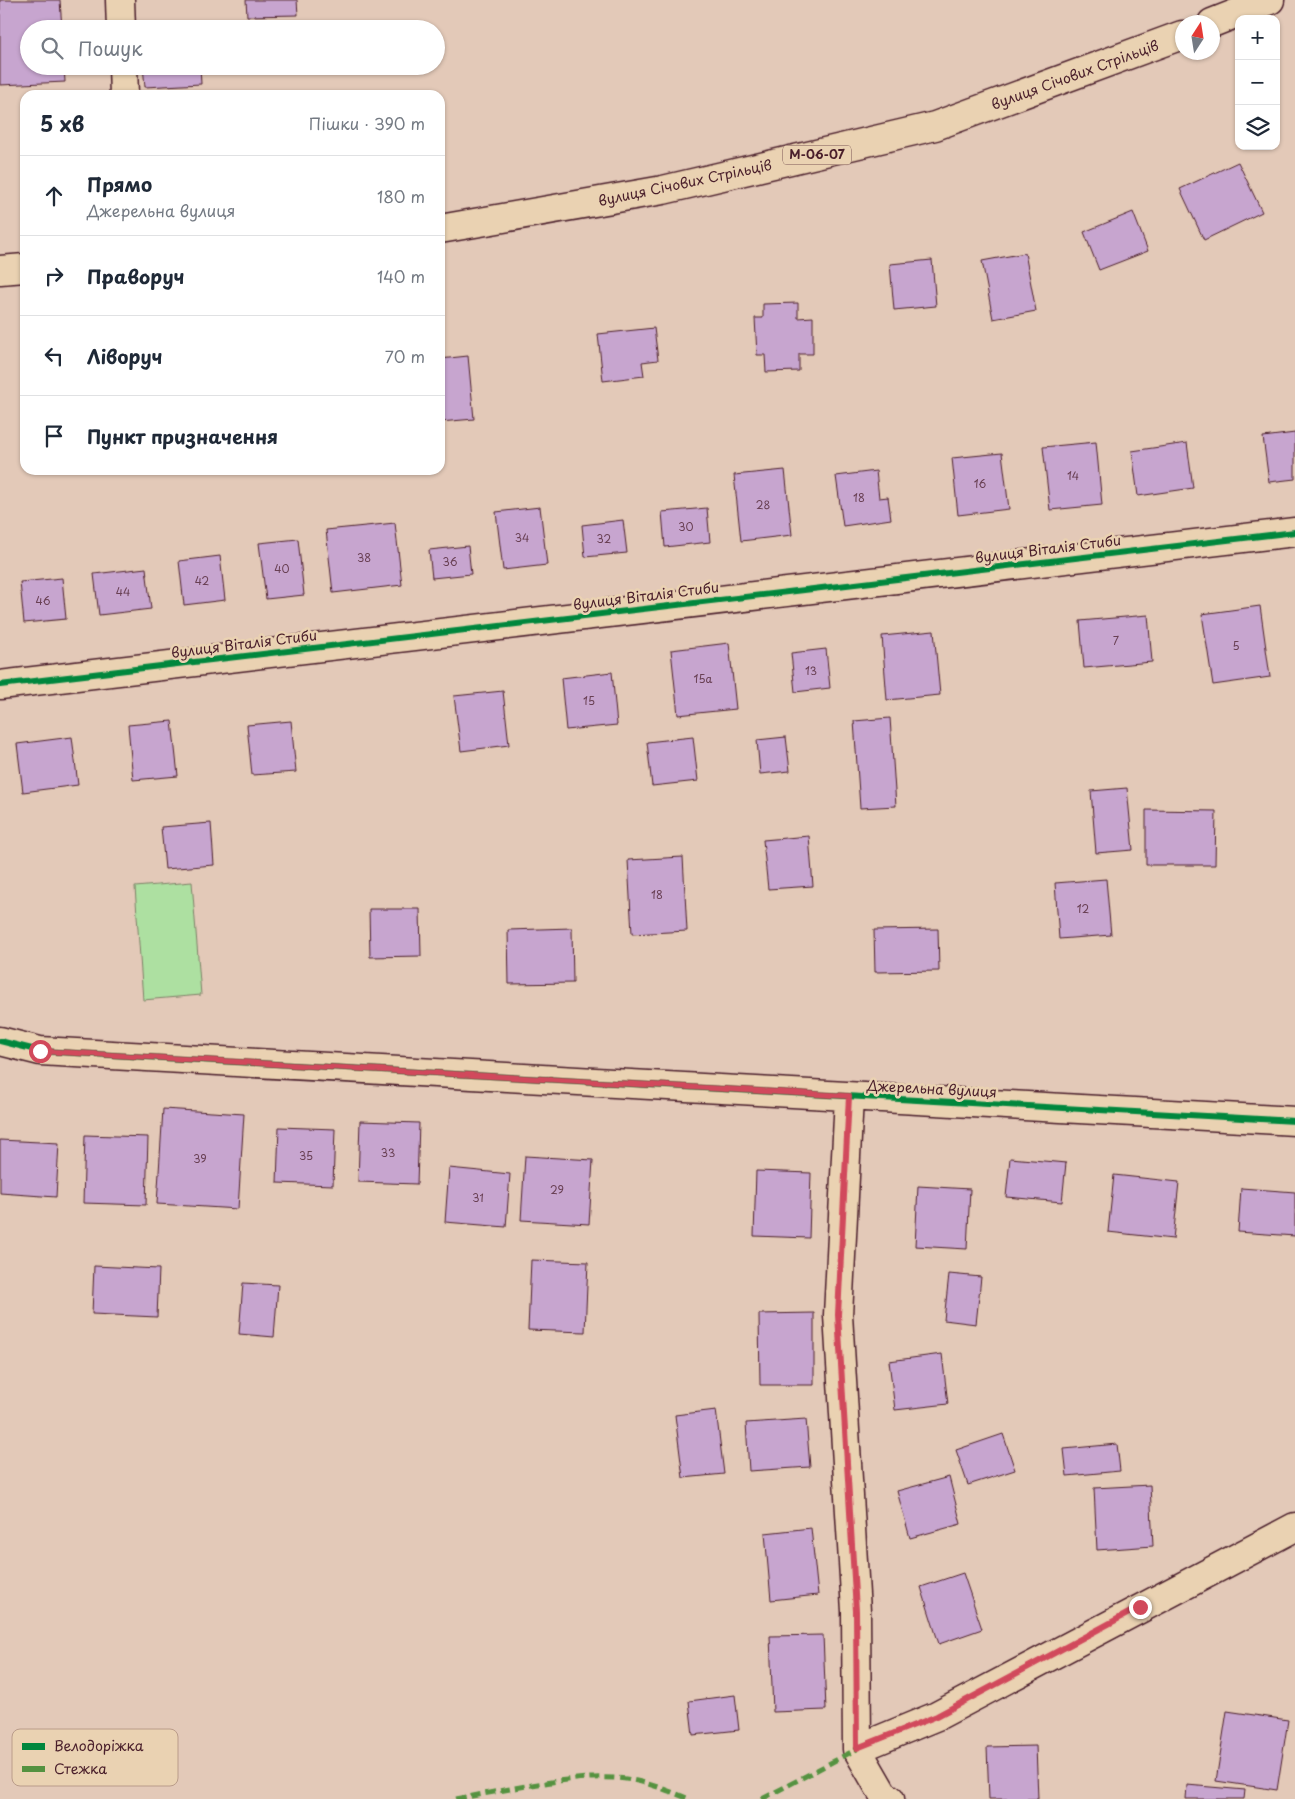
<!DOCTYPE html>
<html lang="uk">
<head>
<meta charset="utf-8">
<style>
	:root { --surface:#fff; --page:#f6f6f7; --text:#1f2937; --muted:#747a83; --line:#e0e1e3 }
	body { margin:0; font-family:"Playpen Sans",sans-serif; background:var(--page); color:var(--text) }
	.controls { position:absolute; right:15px; top:15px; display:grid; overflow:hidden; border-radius:10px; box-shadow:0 1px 4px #0004 }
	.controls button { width:45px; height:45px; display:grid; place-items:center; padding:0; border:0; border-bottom:1px solid var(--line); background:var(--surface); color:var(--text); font:25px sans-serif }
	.compass { position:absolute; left:1175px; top:15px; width:45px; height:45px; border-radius:50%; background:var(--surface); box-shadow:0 1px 4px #0004; rotate:12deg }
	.stop { position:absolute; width:15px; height:15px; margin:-11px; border:4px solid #d1495b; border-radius:50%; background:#fff }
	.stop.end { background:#d1495b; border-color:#fff; box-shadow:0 1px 5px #0008 }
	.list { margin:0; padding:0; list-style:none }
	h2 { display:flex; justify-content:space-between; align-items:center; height:65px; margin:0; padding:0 20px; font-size:21px }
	h2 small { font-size:16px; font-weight:400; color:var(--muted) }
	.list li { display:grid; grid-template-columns:32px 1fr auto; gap:15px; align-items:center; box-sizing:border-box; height:80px; padding:0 20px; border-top:1px solid var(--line) }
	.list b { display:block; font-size:19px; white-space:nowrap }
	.list p { margin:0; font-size:16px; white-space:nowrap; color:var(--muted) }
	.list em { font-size:16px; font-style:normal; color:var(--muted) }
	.icon { flex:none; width:28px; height:28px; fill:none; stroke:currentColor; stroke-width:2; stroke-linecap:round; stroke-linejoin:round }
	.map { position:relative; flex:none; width:1295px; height:1799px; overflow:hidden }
	.search { position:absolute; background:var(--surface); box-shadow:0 1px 4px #0004; left:20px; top:20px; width:425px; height:55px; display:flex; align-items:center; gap:12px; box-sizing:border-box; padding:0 18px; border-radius:28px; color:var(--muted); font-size:19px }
	.panel { position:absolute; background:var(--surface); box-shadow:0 1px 4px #0004; left:20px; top:90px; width:425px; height:385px; border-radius:15px }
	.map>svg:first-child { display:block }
</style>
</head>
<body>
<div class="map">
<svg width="1295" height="1799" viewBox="0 0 1295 1799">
	<rect width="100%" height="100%" fill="#e3c9b8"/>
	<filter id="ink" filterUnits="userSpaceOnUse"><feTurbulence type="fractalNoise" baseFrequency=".02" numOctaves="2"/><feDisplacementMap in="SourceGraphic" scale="10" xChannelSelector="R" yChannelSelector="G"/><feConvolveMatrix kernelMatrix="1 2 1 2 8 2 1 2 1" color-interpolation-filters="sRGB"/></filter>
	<g filter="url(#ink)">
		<!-- garden -->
		<path fill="#ade0a1" stroke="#7c8066" d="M192,882L201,995L143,1000L135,887Z"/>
		<!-- building -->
		<path fill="#c7a5cf" stroke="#4a1f2b" d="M0,0H60L62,29H29V66H64L65,82L0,85Z
			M246,0H297L298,15L247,16Z
			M143,66H200L201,84L145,87Z
			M1238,162L1262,212L1204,240L1180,189Z
			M1133,212L1148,251L1099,270L1084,232Z
			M1025,253L1036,311L993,319L982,261Z
			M932,260L936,306L894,310L890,264Z
			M798,303V318L813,317V354H799V371L766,372L765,355H757L755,318H763V304Z
			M654,328L658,360L642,362L644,376L603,381L598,334Z
			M468,356L474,419L440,422V359Z
			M1295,433V479L1269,482L1263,437Z
			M1096,442L1102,505L1050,510L1043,447Z
			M1187,443L1193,488L1138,496L1132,451Z
			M1002,453L1009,509L958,515L952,458Z
			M785,470L792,535L741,541L734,475Z
			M876,471L879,498L888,497L891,519L843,526L836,476Z
			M540,507L547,565L503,570L496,512Z
			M707,508L710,542L665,547L662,512Z
			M623,520L627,553L585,557L582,525Z
			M395,523L402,585L333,593L326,530Z
			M298,539L304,595L266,599L259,543Z
			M468,546L471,574L432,578L429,550Z
			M220,556L225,600L184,605L179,561Z
			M146,568L151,609L99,615L94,574Z
			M62,578L66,619L24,623L20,582Z
			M1260,606L1270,677L1213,685L1202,614Z
			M1148,615L1152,662L1084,668L1080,621Z
			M934,631L940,695L887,700L882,636Z
			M729,643L736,709L678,715L671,650Z
			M826,649L830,688L795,692L791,653Z
			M612,672L617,725L566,730L561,678Z
			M503,691L509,745L461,751L454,696Z
			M890,718L896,806L860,808L854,721Z
			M172,721L178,776L133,780L128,725Z
			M291,721L296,772L252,775L247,725Z
			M72,737L78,785L23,792L17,744Z
			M693,737L698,781L652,786L647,742Z
			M786,737L790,771L760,774L757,740Z
			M1127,788L1133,850L1096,853L1091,791Z
			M1146,810L1216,811L1215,865H1146Z
			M211,823L214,865L165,869L161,827Z
			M809,836L813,886L768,889L763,840Z
			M683,857L687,931L632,934L628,860Z
			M1106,879L1111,935L1059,939L1055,883Z
			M369,909H420L421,956L370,957Z
			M572,928L573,983L509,984L508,930Z
			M938,929L939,971L875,972L874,930Z
			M163,1109L244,1114L238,1209L157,1204Z
			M360,1121L419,1123L417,1184L358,1182Z
			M279,1127L335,1129L333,1185L277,1183Z
			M85,1135L148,1137L146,1205L83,1203Z
			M0,1140L59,1143L56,1197L0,1193Z
			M525,1156L593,1160L589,1224L521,1220Z
			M1010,1158L1066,1163L1062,1202L1006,1197Z
			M449,1168L510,1174L506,1227L445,1222Z
			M756,1171L811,1173L809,1238L754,1236Z
			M1114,1175L1179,1182L1173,1239L1108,1232Z
			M918,1186L970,1189L967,1249L915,1246Z
			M1241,1188L1295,1192V1236L1238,1232Z
			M531,1260L588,1262L585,1332L528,1330Z
			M94,1266L159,1269L157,1317L92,1314Z
			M949,1274L981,1277L976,1324L944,1320Z
			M243,1283L278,1285L274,1337L239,1334Z
			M814,1313V1385H760L759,1314Z
			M942,1354L948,1404L895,1410L889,1361Z
			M716,1410L724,1474L683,1478L675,1415Z
			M806,1419L810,1467L749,1471L746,1423Z
			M1003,1434L1015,1470L968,1485L956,1450Z
			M1117,1444L1120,1471L1067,1476L1064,1449Z
			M949,1477L961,1524L910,1538L897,1491Z
			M1150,1485L1153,1546L1097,1550L1094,1488Z
			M811,1528L818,1595L771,1600L765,1533Z
			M963,1573L982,1629L939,1644L921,1587Z
			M823,1635L826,1710L773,1712L770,1636Z
			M735,1695L739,1730L693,1735L689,1701Z
			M1227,1711L1288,1720L1277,1790L1216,1781Z
			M1036,1746L1038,1799H989L987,1747Z
			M1187,1785L1245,1790L1244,1799H1186Z"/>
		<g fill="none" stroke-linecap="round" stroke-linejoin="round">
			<!-- street casing -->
			<g stroke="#4a1f2b" stroke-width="31">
				<path id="street" d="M120,0L121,29
					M123,66L124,95
					M0,685L1295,532
					M0,1041L40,1051L1295,1121
					M849,1097L838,1315L856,1611L857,1749L937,1716L1295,1527
					M857,1749L883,1794L890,1799"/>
			</g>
			<!-- primary casing -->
			<g stroke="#4a1f2b" stroke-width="31">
				<path id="primary" d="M1212,23L1270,0
					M440,229L663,190L935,126L1182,35
					M0,270L25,268"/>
			</g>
			<!-- street -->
			<use href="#street" stroke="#ead2b2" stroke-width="28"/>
			<!-- primary -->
			<use href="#primary" stroke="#ead2b2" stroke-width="28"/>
			<!-- quiet -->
			<path stroke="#549240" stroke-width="5" stroke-dasharray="10 5" stroke-linecap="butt" d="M456,1799C504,1791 567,1775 616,1778C640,1779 667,1790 689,1799
				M762,1799L857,1749"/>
			<!-- cycleway casing -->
			<g stroke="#ead2b2" stroke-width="9">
				<path id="cycleway" d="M0,685L1295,532
					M0,1041L40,1051L1295,1121"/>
			</g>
			<!-- cycleway -->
			<use href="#cycleway" stroke="#00873e" stroke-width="6"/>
		</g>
	</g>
	<g fill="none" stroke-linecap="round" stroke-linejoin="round" filter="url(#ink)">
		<!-- route -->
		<path stroke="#d1495b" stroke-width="6" d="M40,1051L849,1096L838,1315L856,1611L857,1748L937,1716L1140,1607"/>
	</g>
	<g text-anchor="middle" stroke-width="5" stroke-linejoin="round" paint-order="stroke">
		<!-- number labels -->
		<g font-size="11" fill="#694054">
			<text x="1073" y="480">14</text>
			<text x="980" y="488">16</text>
			<text x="859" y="502">18</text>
			<text x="763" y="509">28</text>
			<text x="686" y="531">30</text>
			<text x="522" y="542">34</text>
			<text x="604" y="543">32</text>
			<text x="364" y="562">38</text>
			<text x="450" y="566">36</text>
			<text x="282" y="573">40</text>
			<text x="202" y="585">42</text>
			<text x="123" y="596">44</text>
			<text x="43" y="605">46</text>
			<text x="1116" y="645">7</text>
			<text x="1236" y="650">5</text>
			<text x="811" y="675">13</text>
			<text x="703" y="683">15а</text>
			<text x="589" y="705">15</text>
			<text x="657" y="899">18</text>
			<text x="1083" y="913">12</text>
			<text x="388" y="1157">33</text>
			<text x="306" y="1160">35</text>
			<text x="200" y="1163">39</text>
			<text x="557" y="1194">29</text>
			<text x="478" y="1202">31</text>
		</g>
		<!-- shield labels -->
		<rect fill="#ead2b2" stroke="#7a5554" stroke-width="1" x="783" y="145.5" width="68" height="19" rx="4"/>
		<g font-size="12" font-weight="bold" fill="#4a1f2b">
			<text x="817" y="159">М-06-07</text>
		</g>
		<!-- street labels -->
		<g font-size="14" fill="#4a1f2b" stroke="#ead2b2">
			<text transform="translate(1075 75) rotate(-20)" y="5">вулиця Січових Стрільців</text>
			<text transform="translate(685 183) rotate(-12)" y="5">вулиця Січових Стрільців</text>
			<text transform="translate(1048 549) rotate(-7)" y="5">вулиця Віталія Стиби</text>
			<text transform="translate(646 596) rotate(-7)" y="5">вулиця Віталія Стиби</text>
			<text transform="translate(244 644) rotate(-7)" y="5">вулиця Віталія Стиби</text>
			<text transform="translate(932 1089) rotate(3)" y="5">Джерельна вулиця</text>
		</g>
	</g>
	<!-- legend -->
	<rect x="12" y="1729" width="166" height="57" rx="8" fill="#ead2b2" stroke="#ba9c8a" stroke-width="1"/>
	<rect x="22" y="1743" width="23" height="7" fill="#00873e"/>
	<rect x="22" y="1766" width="23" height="6" fill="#549240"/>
	<g font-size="14" fill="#4a1f2b">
		<text x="54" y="1751">Велодоріжка</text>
		<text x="54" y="1774">Стежка</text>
	</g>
</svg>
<div class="controls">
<button>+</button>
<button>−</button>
<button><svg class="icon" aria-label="layers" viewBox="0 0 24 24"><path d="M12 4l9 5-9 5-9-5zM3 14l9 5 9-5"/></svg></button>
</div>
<svg class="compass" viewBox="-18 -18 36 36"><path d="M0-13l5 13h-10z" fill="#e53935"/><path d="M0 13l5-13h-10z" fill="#747a83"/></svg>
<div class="stop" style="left:40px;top:1051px"></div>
<div class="stop end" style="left:1140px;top:1607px"></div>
<div class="search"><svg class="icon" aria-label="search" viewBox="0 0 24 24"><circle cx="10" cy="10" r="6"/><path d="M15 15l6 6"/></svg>Пошук</div>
<section class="panel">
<h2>5 хв<small>Пішки · 390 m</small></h2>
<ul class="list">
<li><svg class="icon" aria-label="ahead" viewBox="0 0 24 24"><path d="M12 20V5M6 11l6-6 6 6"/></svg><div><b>Прямо</b><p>Джерельна вулиця</p></div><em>180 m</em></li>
<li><svg class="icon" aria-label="right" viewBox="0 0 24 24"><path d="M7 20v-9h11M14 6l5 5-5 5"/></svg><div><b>Праворуч</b></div><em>140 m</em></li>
<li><svg class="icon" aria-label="left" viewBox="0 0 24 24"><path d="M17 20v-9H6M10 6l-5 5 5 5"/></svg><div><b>Ліворуч</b></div><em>70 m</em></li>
<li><svg class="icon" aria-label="arrive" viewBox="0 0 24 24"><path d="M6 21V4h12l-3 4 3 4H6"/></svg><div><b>Пункт призначення</b></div></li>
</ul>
</section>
</div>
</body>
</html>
